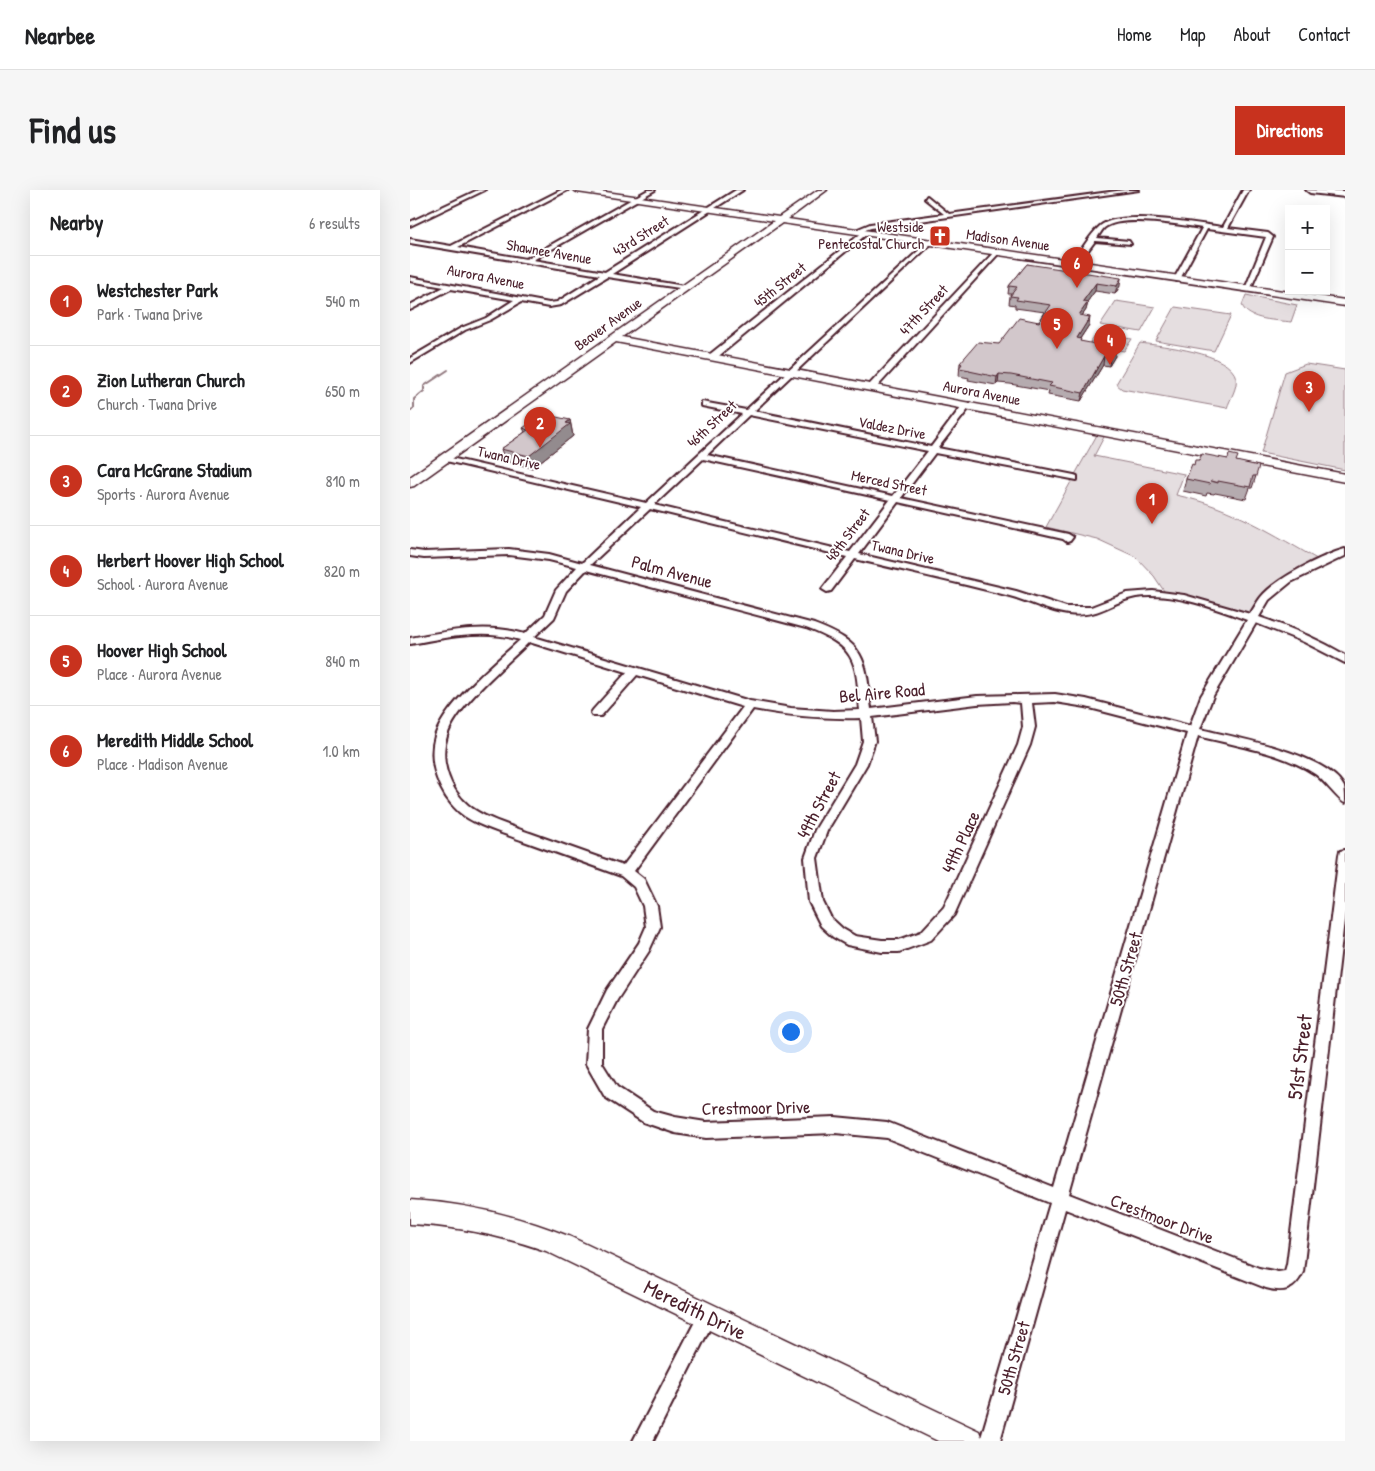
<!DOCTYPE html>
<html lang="en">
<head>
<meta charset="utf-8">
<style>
	:root { --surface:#fff; --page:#f6f6f6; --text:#202124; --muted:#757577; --line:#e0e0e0; --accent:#c8321e }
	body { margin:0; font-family:"Patrick Hand",sans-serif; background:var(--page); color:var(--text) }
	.controls { position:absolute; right:15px; top:15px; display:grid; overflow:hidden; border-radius:0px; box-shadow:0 5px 20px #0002 }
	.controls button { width:45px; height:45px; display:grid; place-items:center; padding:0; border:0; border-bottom:1px solid var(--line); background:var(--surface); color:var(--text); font:25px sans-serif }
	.you { position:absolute; left:380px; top:841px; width:18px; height:18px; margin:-12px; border:4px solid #fff; border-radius:50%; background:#1a73e8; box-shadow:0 0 0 8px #1a73e833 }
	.badge { display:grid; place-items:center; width:32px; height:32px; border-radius:50%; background:var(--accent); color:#fff; font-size:16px; font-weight:700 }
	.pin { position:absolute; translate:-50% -41px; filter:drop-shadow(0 1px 2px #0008) }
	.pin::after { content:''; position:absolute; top:26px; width:18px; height:15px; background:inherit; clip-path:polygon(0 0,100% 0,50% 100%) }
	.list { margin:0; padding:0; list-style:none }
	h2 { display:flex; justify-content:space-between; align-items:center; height:65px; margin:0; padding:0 20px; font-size:21px }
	h2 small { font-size:16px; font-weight:400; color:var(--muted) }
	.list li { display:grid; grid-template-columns:32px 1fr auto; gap:15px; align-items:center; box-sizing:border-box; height:90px; padding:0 20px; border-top:1px solid var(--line) }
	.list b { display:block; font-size:19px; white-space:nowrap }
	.list p { margin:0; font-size:16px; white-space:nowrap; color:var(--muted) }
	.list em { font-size:16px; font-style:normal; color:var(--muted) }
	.map { position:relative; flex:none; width:935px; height:1251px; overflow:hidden; border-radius:0px }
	header { display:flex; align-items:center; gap:30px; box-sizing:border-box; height:70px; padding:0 25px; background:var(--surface); border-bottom:1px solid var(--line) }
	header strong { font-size:24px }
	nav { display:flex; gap:28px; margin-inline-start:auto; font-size:18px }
	.intro { display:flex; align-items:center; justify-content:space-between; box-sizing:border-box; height:120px; padding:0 30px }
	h1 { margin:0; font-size:35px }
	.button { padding:12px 22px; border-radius:0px; background:var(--accent); color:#fff; font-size:18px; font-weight:700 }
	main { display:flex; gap:30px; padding:0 30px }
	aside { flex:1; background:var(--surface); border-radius:0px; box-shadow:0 5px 20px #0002 }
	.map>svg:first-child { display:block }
</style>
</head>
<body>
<header>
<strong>Nearbee</strong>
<nav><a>Home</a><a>Map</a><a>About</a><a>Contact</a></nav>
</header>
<div class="intro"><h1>Find us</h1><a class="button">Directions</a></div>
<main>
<aside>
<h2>Nearby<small>6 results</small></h2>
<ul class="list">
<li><span class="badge">1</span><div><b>Westchester Park</b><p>Park · Twana Drive</p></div><em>540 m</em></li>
<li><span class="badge">2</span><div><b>Zion Lutheran Church</b><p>Church · Twana Drive</p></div><em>650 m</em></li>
<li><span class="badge">3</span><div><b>Cara McGrane Stadium</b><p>Sports · Aurora Avenue</p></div><em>810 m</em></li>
<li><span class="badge">4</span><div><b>Herbert Hoover High School</b><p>School · Aurora Avenue</p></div><em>820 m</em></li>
<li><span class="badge">5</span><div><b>Hoover High School</b><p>Place · Aurora Avenue</p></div><em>840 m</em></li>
<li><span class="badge">6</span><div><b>Meredith Middle School</b><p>Place · Madison Avenue</p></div><em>1.0 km</em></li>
</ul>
</aside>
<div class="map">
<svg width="935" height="1251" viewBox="0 0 935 1251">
	<rect width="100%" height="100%" fill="#fff"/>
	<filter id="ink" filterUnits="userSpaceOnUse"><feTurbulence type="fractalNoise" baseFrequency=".02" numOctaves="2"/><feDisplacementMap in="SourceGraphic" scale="10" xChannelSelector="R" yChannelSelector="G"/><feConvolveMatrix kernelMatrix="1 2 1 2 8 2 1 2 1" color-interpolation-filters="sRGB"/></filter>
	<g filter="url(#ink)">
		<!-- green -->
		<path fill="#e5dee0" stroke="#987e86" d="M836,105L887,115L881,132C868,130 838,131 832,115Z
			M706,111L745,117L731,142L690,135Z
			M765,117L821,125L804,161L746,151Z
			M687,143L722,149L714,161L679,155Z
			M730,153C752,156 820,162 826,188C828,197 820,209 817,218L712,199L706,194Z
			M896,174L935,180V280L851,263L875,182Z
			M688,243L695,245L684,266L774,284L766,305C822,317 863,344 912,372L863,400L842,429L756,404L744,386L726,367L687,349L636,337Z"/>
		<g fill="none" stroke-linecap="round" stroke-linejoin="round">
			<!-- stream -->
			<path stroke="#91787e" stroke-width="2" d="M0,221L4,218V209L14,201V196L38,180"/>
			<!-- street casing -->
			<g stroke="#4a1f2b" stroke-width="4">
				<path id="street" d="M68,0H75L0,36V32Z
					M151,0H158L48,57L116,69L238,0H245L123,70L195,82L326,0H333L202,84L274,96L277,98L276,99L197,87L151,115L139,117L111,112L80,130L55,140L0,173V168L51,138L76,128L104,110L41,99L0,120V115L34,97L0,91V87L139,113L147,112L190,85L0,53V49L41,56Z
					M714,0H729L461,38L446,43L443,41L460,34L534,24L515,9L517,6L539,24Z
					M833,0H839L818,38L858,43L863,47L840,100L835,99L856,47L797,39L770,89L767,91L764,89L792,38C770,35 711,24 694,38C692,40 689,45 687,48L719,51L721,54L685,51L667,75L662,74C670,62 679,46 690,36C710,19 787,34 813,37Z
					M453,42L458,43L305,169H299V165Z
					M520,50L522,53L344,221L521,257L554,213H560V217L528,258L664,285L667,286V290L525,263L491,308L658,344L663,347L660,351L657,352L653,349L488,312L449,364L606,401L656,417H681L717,403L743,401L774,405L840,424C844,418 847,412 851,407C865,389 913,365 935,359V366L881,392L859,410L849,427C879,437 908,449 935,465V473L894,452L846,433L803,506L790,539C824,547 918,564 934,597C935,602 935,608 935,613C929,611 914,590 905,584C871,562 827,556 788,546L659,1004L849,1078L868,1082L875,1081L877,1074L929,665L930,661L935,660V722L893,1082C885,1100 874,1103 856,1098L655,1019L590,1251H570L640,1013L477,948L425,943L296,948L265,943L233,932L195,907L176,874L178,839L197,800L229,753L236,737L233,716L224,697L211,686C178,674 145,662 111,650C93,643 64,635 49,622C29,604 17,572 25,546C36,513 84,474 110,450C73,439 36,448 0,454V448C39,441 76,433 115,444L135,425L146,400L167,377L139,370L99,365L14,368L0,366V360L14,362L99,359L139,364L172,373L231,317L32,270V266L236,313L332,224L292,216V212L336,220ZM339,225L518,261L483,306L297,265ZM293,269L480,310L440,362L244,315ZM240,319L437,367L412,399L417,402L421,401L445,369C495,381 546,392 596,405C617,410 636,421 658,424C690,428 700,412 726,407C762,402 804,418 837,430L791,506L780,536L676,509L645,504L567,506L461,519C456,468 455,453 404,434L180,375ZM176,380L396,438C447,457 446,470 450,520L423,521L381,518L340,511L124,447L144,428L156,401ZM119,452L217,482L183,520L181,523L183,526H191L227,485L333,517L213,676C182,665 151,654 120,643C101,636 73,628 58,615C39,599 29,570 37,546C46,516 96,475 119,452ZM602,512L611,513L613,537L608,555L534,717L511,742L489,750H472L445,746L433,739L421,728L413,712L407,668L417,641L457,574L465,551L462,527L567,514ZM645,512L676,517L777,543L644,998L477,932L425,927L296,932L265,927L243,921L207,897L192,873V839L207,810L239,761L250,737L247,716L234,689L224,681L343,519C379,526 414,529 451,528L453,551L445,574L405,640L395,668L399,712L411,736L423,747L437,755L472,762H489L521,750L544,725L620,555L625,537L622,513Z
					M585,61L590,62L465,199H459V195Z
					M297,1117L303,1120L306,1126L243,1251H223L291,1120Z"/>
			</g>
			<!-- secondary casing -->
			<g stroke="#4a1f2b" stroke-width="3">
				<path id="secondary" d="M163,0H182L369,27L408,0H417L378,29L935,110V116L372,33L212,147L935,284V292L206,152L4,296L0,297V287L364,31L167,2Z
					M0,1010C56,1013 109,1026 161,1047L569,1241L573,1251H528L136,1061C92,1046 47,1036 0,1034Z"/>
			</g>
			<!-- primary casing -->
			<g stroke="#4a1f2b" stroke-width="4">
				<path id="primary" d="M896,0L935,1V7L900,3Z"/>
			</g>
			<!-- street -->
			<use href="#street" fill="#fff" fill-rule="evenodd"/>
			<!-- secondary -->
			<use href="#secondary" fill="#fff" fill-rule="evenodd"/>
			<!-- primary -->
			<use href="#primary" fill="#fff" fill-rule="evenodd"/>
		</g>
		<!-- wall -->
		<path fill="#b5abaf" stroke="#4a1f2b" d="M617,74L710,96L705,104L685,101L677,112H678L676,120L672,126L679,135L670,149L671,152L705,166L699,176L693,175L671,211L638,205L639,201L600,194L588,193L586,195L558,190L559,188L549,186L550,173L589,154L629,132L635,122L605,118V115L599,114L600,106L601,104H598L599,96Z
			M160,230L163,246L122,278L95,271L91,259L115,242L113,238Z
			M818,269L826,271L846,286L842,298H840L836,309L805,303L804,304L797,303L796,306L773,301L776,289L784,275L789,270Z"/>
		<!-- shaded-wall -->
		<path fill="#938b8e" stroke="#4a1f2b" d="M711,88L710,96L705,104L707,96Z
			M686,93L685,101L672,119L673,111Z
			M678,112L676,120L667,133L669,125Z
			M680,127L679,135L665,156L667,148Z
			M706,158L705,166L699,176L700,167Z
			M694,166L693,175L671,211L673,203Z
			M589,184L588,193L586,195L587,187Z
			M160,230L163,246L122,278L119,266Z"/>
		<!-- building -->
		<path fill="#d2c7cb" stroke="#4a1f2b" d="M617,74L711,88L707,96L686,93L673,111L678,112L669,125L680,127L667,148L671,149L670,151L706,158L700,167L694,166L673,203L639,196L642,193L601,185L589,184L587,187L559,181L560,180L549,178L552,174L550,173L568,152L589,154L609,128L629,132L641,115L606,110L608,107L600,106L607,97L599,96Z
			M133,224L160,230L156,233L160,234L119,266L91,259L118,240L113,238Z
			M792,264L818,269L819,264L828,266L826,271L849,276L846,286H843L840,297L808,291V293L801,291L800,294L776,289L782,274L784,275L785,270H789Z"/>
	</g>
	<!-- icons -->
	<defs>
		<g id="church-square" transform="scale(1.125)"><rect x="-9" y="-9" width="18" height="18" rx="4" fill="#c8321e" stroke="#fff"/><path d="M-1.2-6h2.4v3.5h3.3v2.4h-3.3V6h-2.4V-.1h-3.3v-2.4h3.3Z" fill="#fff"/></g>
	</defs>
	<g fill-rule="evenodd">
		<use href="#church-square" x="530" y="46"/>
	</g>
	<g text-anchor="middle" stroke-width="4" stroke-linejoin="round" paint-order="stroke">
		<!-- far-poi labels -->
		<g font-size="15" fill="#4a1f2b" stroke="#fff" text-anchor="end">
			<text x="514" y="42">Westside<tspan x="514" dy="17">Pentecostal Church</tspan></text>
		</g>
		<!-- far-street labels -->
		<g font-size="15" fill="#4a1f2b" stroke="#fff">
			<text transform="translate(231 46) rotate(-32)" y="5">43rd Street</text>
			<text transform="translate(598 50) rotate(8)" y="5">Madison Avenue</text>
			<text transform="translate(139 62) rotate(10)" y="5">Shawnee Avenue</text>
			<text transform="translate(76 87) rotate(11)" y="5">Aurora Avenue</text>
			<text transform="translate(370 95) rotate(-39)" y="5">45th Street</text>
			<text transform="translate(514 120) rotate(-47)" y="5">47th Street</text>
			<text transform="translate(198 134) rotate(-36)" y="5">Beaver Avenue</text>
			<text transform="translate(572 203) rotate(11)" y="5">Aurora Avenue</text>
			<text transform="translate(302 234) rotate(-43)" y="5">46th Street</text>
			<text transform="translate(482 238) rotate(11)" y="5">Valdez Drive</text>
			<text transform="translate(99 268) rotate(13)" y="5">Twana Drive</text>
			<text transform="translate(479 293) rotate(12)" y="5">Merced Street</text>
			<text transform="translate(438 345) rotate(-53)" y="5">48th Street</text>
			<text transform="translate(493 362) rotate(13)" y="5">Twana Drive</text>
		</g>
		<!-- street labels -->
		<g font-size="18" fill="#4a1f2b" stroke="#fff">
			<text transform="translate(262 382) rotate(15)" y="6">Palm Avenue</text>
			<text transform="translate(472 503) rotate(-5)" y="6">Bel Aire Road</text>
			<text transform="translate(409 615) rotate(-62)" y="6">49th Street</text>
			<text transform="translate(551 652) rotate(-65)" y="6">49th Place</text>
			<text transform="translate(716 779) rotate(-74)" y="6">50th Street</text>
			<text transform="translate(346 918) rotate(-1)" y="6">Crestmoor Drive</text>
			<text transform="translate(752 1029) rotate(21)" y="6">Crestmoor Drive</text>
			<text transform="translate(604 1168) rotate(-74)" y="6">50th Street</text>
		</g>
		<!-- near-street labels -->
		<g font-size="21" fill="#4a1f2b" stroke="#fff">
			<text transform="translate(890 867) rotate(-83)" y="7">51st Street</text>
			<text transform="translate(285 1120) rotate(26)" y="7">Meredith Drive</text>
		</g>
	</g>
</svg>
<div class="controls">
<button>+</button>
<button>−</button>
</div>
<div class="you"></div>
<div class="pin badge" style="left:742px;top:334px">1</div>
<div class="pin badge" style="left:130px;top:258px">2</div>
<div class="pin badge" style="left:899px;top:222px">3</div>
<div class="pin badge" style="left:700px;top:175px">4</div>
<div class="pin badge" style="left:647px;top:159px">5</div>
<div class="pin badge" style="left:667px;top:98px">6</div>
</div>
</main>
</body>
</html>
